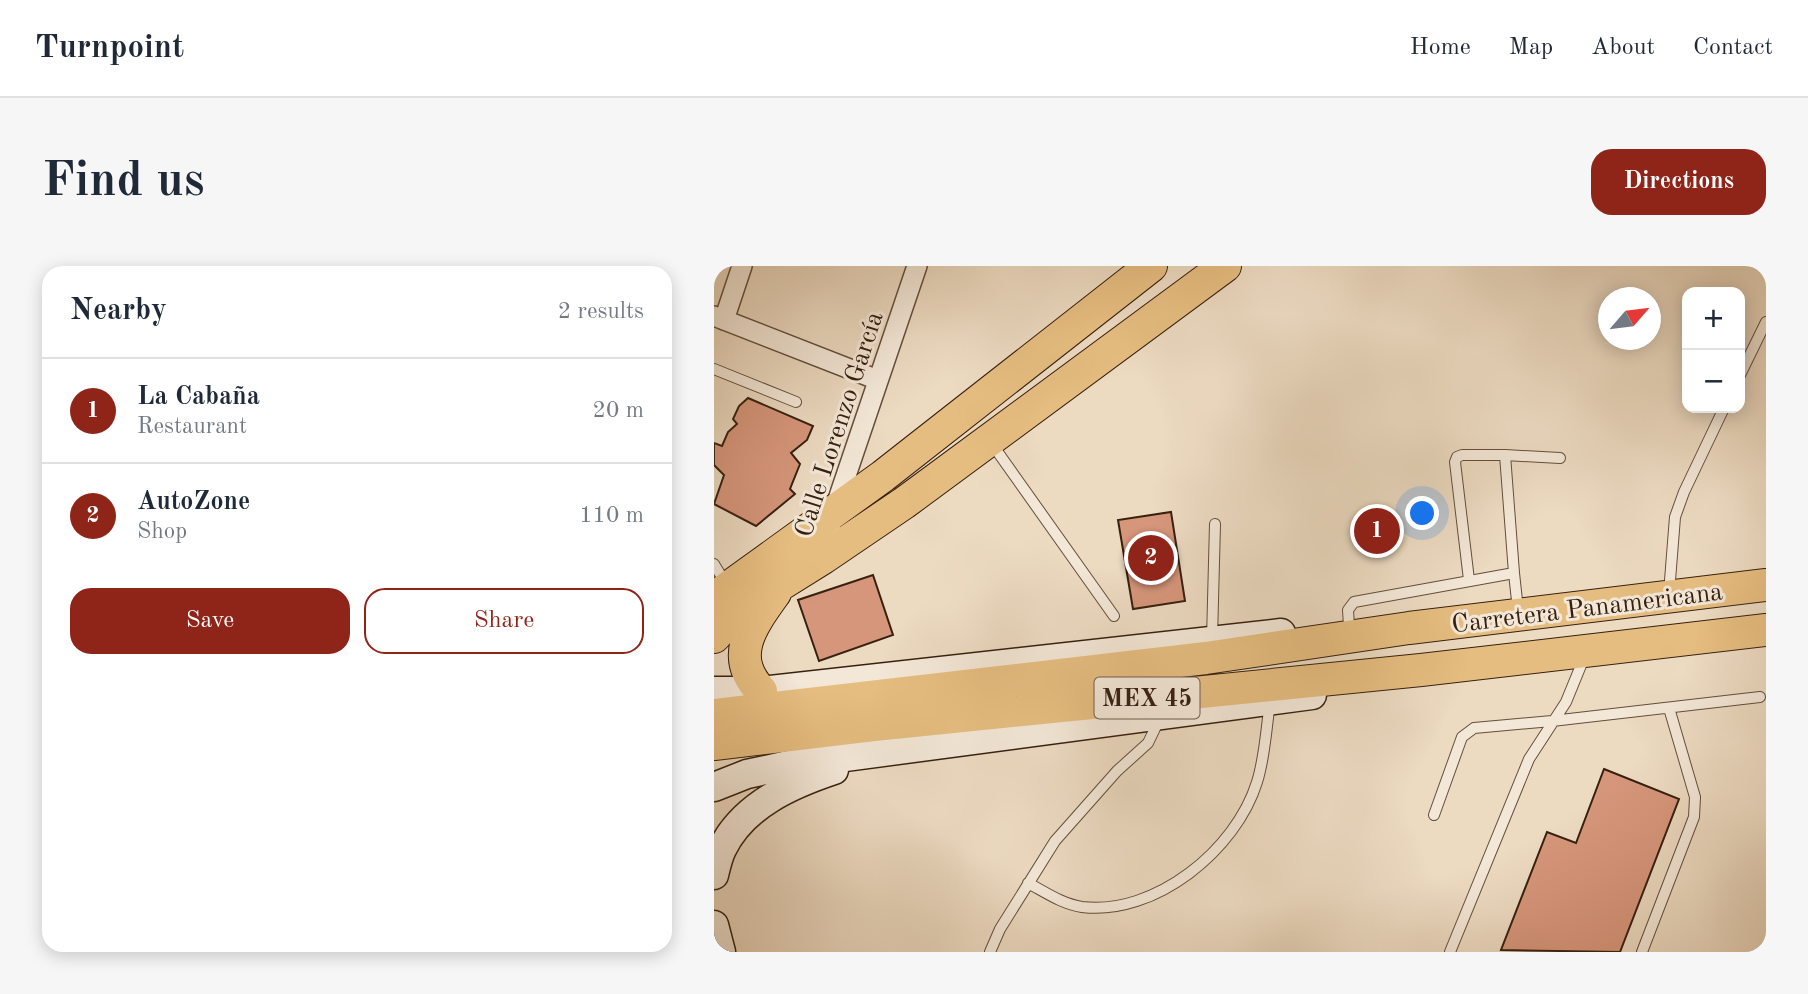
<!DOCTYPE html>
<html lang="en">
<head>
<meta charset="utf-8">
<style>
	:root { --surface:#fff; --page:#f6f6f7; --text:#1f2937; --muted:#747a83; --line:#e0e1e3; --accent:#8f2418 }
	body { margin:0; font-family:"Old Standard TT",serif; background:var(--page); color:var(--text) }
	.controls { position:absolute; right:21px; top:21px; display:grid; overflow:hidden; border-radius:14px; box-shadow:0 4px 18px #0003 }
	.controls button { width:63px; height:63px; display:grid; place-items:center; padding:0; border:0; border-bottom:2px solid var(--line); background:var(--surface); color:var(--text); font:35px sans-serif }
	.compass { position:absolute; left:884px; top:21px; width:63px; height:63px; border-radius:50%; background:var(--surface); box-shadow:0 4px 18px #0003; rotate:62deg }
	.you { position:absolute; left:709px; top:248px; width:24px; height:24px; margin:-18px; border:5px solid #fff; border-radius:50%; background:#1a73e8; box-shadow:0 0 0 10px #1a73e833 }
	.badge { display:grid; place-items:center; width:46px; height:46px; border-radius:50%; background:var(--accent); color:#fff; font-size:23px; font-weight:700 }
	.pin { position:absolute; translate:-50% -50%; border:4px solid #fff; box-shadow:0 2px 7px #0006 }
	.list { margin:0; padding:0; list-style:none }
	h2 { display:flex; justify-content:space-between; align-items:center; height:91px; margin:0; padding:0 28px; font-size:30px }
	h2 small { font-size:23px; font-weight:400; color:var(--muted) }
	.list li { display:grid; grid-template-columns:46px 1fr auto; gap:21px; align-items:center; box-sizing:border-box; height:105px; padding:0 28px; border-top:2px solid var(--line) }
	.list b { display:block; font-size:26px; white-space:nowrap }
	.list p { margin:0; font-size:23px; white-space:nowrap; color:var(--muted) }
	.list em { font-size:23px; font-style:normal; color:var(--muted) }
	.actions { display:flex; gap:14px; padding:21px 28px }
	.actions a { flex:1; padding:16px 0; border:2px solid var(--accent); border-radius:21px; text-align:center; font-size:24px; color:var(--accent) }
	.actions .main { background:var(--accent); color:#fff }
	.map { position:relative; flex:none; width:1052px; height:686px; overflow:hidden; border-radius:21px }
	header { display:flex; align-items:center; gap:42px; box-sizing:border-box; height:98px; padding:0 35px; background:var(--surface); border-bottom:2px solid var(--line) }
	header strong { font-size:33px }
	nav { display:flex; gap:38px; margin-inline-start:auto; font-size:24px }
	.intro { display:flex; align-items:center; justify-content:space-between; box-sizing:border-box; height:168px; padding:0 42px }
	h1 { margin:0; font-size:49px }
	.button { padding:18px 32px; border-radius:21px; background:var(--accent); color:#fff; font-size:24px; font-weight:700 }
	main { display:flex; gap:42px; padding:0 42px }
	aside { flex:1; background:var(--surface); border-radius:21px; box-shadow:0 4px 18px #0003 }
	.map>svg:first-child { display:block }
</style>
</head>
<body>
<header>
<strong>Turnpoint</strong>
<nav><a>Home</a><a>Map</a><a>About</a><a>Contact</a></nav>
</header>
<div class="intro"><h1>Find us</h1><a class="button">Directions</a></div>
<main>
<aside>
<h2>Nearby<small>2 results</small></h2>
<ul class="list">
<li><span class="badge">1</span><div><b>La Cabaña</b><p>Restaurant</p></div><em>20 m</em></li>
<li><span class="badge">2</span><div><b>AutoZone</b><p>Shop</p></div><em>110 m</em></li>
</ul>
<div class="actions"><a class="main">Save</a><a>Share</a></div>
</aside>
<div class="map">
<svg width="1052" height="686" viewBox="0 0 1052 686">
	<rect width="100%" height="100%" fill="#ecdac1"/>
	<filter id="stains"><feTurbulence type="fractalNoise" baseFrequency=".00286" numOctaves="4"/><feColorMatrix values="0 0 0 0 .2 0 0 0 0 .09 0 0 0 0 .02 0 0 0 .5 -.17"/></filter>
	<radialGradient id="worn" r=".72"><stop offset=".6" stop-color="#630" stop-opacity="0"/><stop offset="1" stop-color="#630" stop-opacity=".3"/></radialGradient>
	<!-- building -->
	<path fill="#d6967b" stroke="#372010" stroke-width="2" d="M34,132L99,160L93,174L77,187L86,198L76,223L81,228L42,260L0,238L10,209L0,199V177L8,180L14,166L23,158L19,153L25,140Z
		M457,246L471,335L419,343L404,254Z
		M159,309L179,369L105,395L84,334Z
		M890,503L965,533L906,686L787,684L833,566L862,577Z"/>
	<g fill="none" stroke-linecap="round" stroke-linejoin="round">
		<!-- service casing -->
		<g stroke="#644e3c" stroke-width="12">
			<path id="service" d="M0,103L82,136
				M1026,109L1052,56
				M278,178L400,350
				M791,189L846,192
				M0,298L12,318
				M755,314L741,196L743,191L748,189H791L800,307
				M955,327L961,251L970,226L1010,142
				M635,360L634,344L640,336L800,307L804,344
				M498,373L501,258
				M720,549L748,471L760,462L838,455L1046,431
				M314,617C331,626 348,638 368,641C441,650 522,584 543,516C551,491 552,463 556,437
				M276,686L286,663L341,575L403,505L434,477L445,454
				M736,686L815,493L852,436L870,392
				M928,686L980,551L981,531L955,442"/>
		</g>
		<!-- minor casing -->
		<g stroke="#644e3c" stroke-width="22">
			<path id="minor" d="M0,50L164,114
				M10,54L28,0
				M109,292L119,248L203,0"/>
		</g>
		<!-- secondary casing -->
		<g stroke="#372010" stroke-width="31">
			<path id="secondary" d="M0,425H47L567,367
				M0,521L33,508L79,498L598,429
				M0,609C2,601 4,591 8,583C29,539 78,518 120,504
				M0,659L7,686"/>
		</g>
		<!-- primary casing -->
		<g stroke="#372010" stroke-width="34">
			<path id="primary" d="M0,332L169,210L437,0
				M0,371L17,352L32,340L109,292L190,237L511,0
				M47,425C14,390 38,359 61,327
				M0,449L492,392L695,362L1052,319
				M0,478L160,459L707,404L1052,364"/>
		</g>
		<!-- service -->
		<use href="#service" stroke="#f3e7d7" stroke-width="10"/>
		<!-- minor -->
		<use href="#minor" stroke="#f3e7d7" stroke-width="19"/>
		<!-- secondary -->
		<use href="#secondary" stroke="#f3e7d7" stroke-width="28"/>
		<!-- primary -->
		<use href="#primary" stroke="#e6bd80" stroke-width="32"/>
	</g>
	<g text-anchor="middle" stroke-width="6" stroke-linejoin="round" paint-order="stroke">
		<!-- shield labels -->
		<rect fill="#f3e7d7" stroke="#6f5c4c" stroke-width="2" x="380.5" y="411.5" width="105" height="41" rx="5"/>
		<g font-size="24" font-weight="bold" fill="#372010">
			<text x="433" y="440">MEX 45</text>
		</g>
		<!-- street labels -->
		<g font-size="26" fill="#372010" stroke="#f3e7d7">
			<text transform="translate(124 158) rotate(-72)" y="9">Calle Lorenzo García</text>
			<text transform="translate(873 341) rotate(-7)" y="9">Carretera Panamericana</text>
		</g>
	</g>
	<rect width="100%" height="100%" filter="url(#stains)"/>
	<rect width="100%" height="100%" fill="url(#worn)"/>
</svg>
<div class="controls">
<button>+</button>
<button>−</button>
</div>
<svg class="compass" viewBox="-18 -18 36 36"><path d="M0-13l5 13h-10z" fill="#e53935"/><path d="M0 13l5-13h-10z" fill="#747a83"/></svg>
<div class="you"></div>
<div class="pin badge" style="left:663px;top:265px">1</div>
<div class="pin badge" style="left:437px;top:292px">2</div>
</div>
</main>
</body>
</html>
